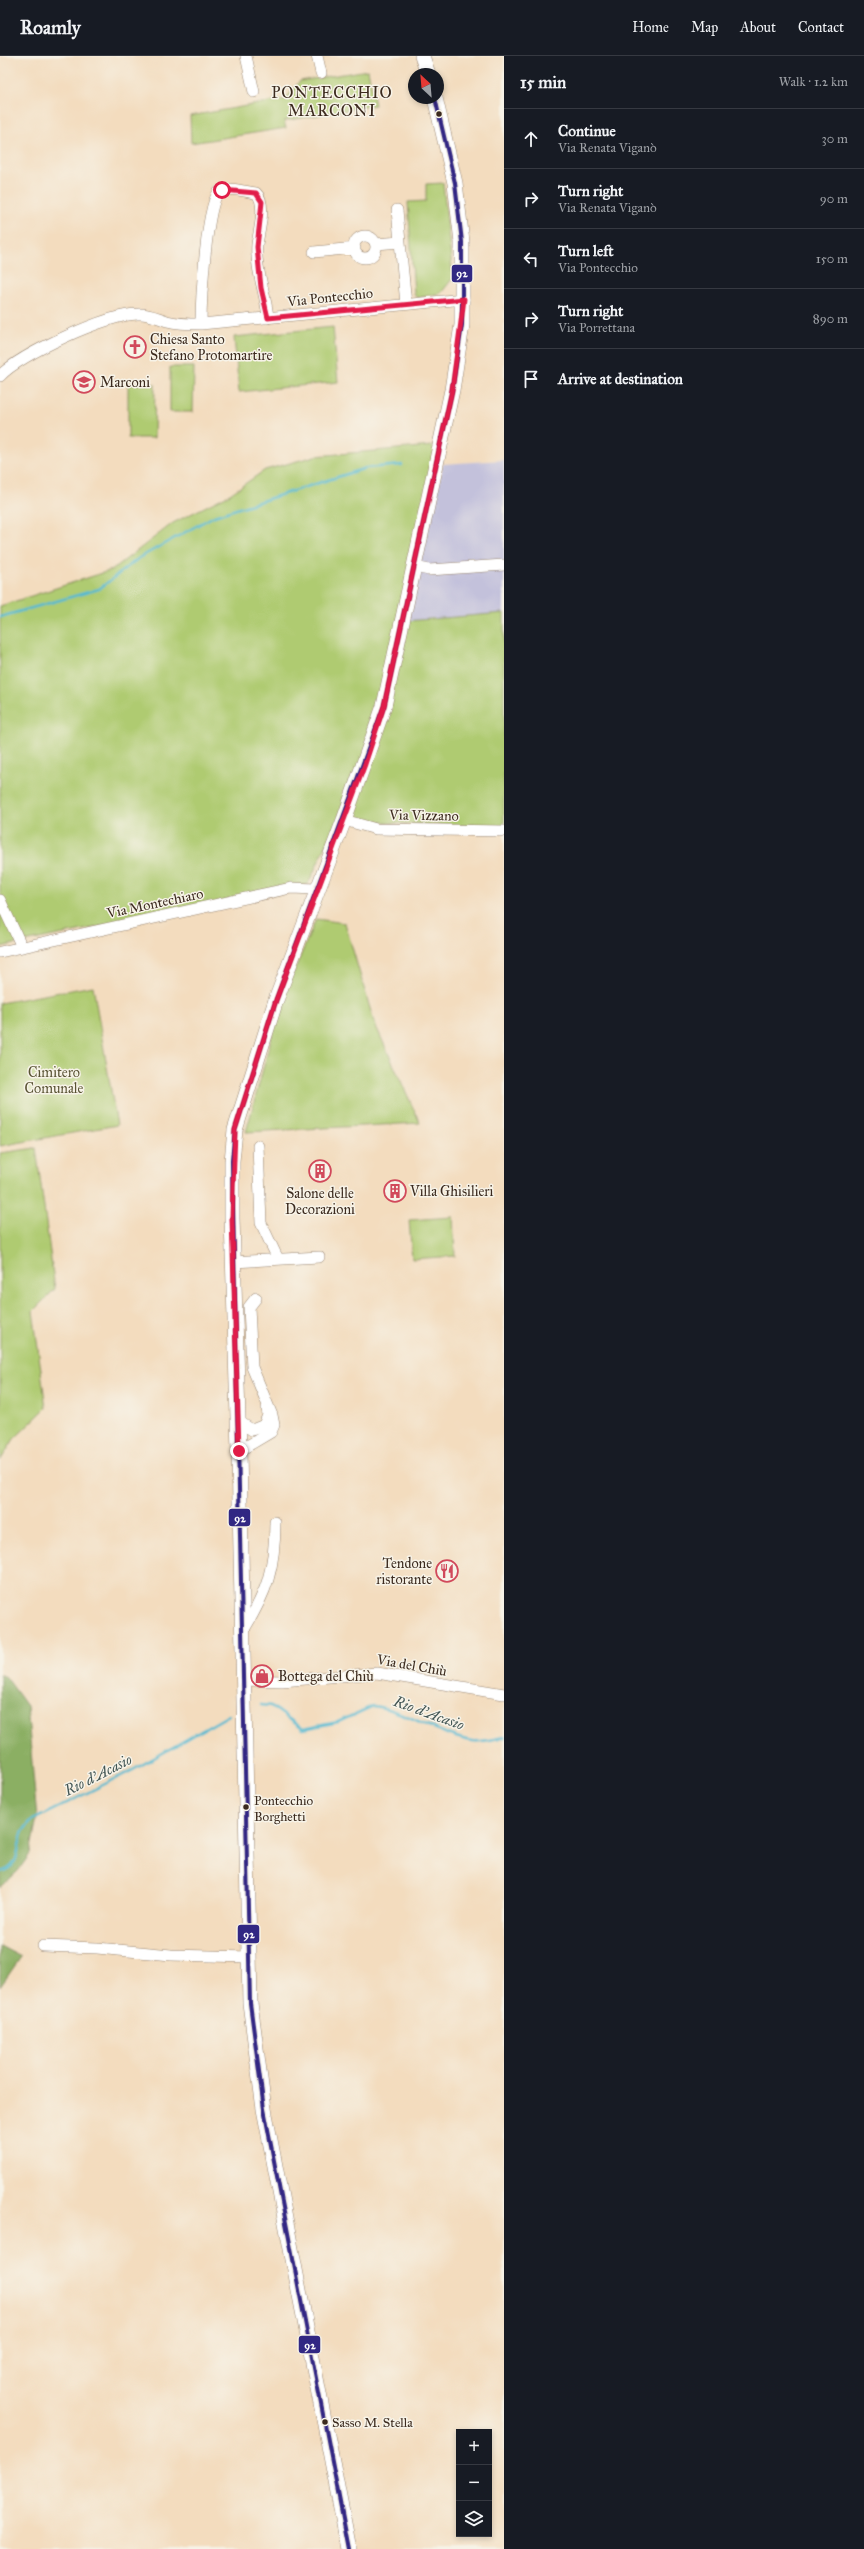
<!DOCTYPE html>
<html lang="en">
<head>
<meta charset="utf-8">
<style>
	:root { --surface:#171b24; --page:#20242c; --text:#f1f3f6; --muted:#9ea1a6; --line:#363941 }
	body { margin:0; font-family:"IM FELL Great Primer",serif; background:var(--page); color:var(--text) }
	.controls { position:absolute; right:12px; bottom:12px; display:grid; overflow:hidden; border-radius:0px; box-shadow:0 2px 6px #0003 }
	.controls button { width:36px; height:36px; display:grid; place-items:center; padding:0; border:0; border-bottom:1px solid var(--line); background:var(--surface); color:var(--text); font:20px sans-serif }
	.compass { position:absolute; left:408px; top:12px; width:36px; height:36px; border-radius:50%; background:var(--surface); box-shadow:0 2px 6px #0003; rotate:334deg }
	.stop { position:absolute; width:12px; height:12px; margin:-9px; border:3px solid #e11d48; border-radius:50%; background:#fff }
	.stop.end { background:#e11d48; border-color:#fff; box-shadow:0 1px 4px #0008 }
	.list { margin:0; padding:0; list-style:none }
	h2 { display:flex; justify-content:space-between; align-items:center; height:52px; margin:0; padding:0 16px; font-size:17px }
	h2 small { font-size:13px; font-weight:400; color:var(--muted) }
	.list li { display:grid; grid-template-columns:26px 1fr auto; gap:12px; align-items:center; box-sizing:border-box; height:60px; padding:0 16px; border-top:1px solid var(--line) }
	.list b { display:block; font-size:15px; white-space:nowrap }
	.list p { margin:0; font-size:13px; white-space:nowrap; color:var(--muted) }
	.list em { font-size:13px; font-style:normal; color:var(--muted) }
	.icon { flex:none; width:22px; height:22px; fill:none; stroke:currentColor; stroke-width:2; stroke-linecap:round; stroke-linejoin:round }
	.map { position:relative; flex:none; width:504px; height:2493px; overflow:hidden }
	header { display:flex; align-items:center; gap:24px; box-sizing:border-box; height:56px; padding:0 20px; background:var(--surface); border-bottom:1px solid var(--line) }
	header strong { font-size:19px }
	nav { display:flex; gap:22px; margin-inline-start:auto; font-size:14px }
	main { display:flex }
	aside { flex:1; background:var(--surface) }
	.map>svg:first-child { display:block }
</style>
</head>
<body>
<header>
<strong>Roamly</strong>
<nav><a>Home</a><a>Map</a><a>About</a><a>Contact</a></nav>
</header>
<main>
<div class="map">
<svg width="504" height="2493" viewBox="0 0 504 2493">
	<rect width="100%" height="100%" fill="#f7f3e8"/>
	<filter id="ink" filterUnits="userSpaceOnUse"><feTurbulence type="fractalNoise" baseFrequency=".025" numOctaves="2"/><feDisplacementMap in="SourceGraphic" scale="8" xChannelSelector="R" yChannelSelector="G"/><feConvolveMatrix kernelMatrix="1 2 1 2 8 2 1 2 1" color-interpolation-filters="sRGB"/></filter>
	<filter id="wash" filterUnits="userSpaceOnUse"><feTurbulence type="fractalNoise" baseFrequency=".012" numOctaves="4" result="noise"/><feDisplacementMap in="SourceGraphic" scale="16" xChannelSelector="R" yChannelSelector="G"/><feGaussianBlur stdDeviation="0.9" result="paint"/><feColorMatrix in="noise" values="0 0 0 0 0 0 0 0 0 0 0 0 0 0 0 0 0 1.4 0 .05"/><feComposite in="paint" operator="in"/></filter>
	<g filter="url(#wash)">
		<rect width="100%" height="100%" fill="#f3dcbe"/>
		<!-- industrial -->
		<path fill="#c3c1db" d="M504,404V557L405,565L443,408Z"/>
		<!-- green -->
		<path fill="#afcb71" stroke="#757a48" d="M368,14L375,49L284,65L286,72L191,87L190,60L286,43L300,25Z
			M443,127L453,222L441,237L417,242L414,238L408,146L426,145V128Z
			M333,271L338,326L239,336L234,281Z
			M170,311H194L193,356H170Z
			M128,328H155L154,382H128Z
			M444,389L406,565L504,557V771L385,767L340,760L308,828L0,891V550L112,514L173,467L230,438L265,414L315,400Z
			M316,863L345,867L374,966L420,1067L246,1076L281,946Z
			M93,930L117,1069L0,1090V947Z
			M36,1092L55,1233L33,1255L46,1352L14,1383L0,1405V1097Z
			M453,1161L455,1200L412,1203L409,1164Z"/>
		<!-- forest -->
		<path fill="#8baf63" stroke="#636c40" d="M0,1618L6,1621L27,1650L37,1762L30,1798L18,1815L0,1832Z
			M0,1890L21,1901L0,1931Z"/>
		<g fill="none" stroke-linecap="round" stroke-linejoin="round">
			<!-- stream -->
			<path stroke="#53b9d1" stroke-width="2.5" d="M0,561L99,533L139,502L214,460L366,412L402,409
				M261,1649L271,1650L303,1673L338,1666L373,1650C409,1655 438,1680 473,1685C483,1686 495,1683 504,1681
				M0,1816C21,1811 16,1794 22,1778C23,1774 28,1769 31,1765L133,1714L229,1659"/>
		</g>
	</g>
	<g filter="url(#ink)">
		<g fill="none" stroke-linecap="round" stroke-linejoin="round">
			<!-- minor casing -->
			<g stroke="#97836e" stroke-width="12">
				<path id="minor" d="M246,0L254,36
					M317,0L321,17
					M354 191a11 11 0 1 1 22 0a11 11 0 1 1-22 0Z
					M400,186L406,248
					M376,188L400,186L397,154
					M314,196L355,192
					M201,268C201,248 206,144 220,135C229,130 246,136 256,137C267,147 259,175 257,188C255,214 266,237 268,262
					M0,320C20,298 108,258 138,258C149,257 157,262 167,265C179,268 189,268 201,268L464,243
					M415,511L429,514L504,509
					M344,764L376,773L504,775
					M0,844L22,891
					M0,896L291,832L316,833
					M258,1090L261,1167L278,1203
					M233,1206L319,1201
					M238,1365L252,1374L264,1369L268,1359L267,1352
					M239,1395L271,1376L274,1369L272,1359L252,1311L249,1251L256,1242
					M243,1575C267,1536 275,1513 275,1466
					M242,1624L282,1625L377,1617L504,1638
					M43,1890L97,1892L171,1899L249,1901"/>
			</g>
			<!-- secondary casing -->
			<g stroke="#97836e" stroke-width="16">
				<path id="secondary" d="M422,0L428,18
					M349,2493L264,2053L250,1947L239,1395L232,1162V1105L235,1074L276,944L344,764L384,650L452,334L462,269V186L455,127L435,42"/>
			</g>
			<!-- minor -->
			<use href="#minor" stroke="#fff" stroke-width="11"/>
			<!-- secondary -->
			<use href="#secondary" stroke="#fff" stroke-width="15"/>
			<!-- bus-1 casing -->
			<g stroke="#f7f3e8" stroke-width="7">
				<path id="bus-1" d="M349,2493L264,2053L250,1947L232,1105L235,1074L276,944L384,650L452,334L462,269V186L455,127L435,42"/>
			</g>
			<!-- bus-1 -->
			<use href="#bus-1" stroke="#312783" stroke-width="4"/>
		</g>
	</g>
	<g fill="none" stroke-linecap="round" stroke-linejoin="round" filter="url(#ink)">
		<!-- route -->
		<path stroke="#e11d48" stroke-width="5" d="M222,134L256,137L262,146L257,191L261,232L268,262L464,243L452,334L384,650L365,708L276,944L235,1074L232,1162L239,1395"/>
	</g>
	<!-- icons -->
	<defs>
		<g id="church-ring" transform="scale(1.15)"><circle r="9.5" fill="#f7f3e8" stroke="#d1495b" stroke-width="1.5"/><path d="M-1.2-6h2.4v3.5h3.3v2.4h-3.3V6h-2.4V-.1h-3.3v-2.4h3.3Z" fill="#d1495b"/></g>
		<g id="school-ring" transform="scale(1.15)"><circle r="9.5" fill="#f7f3e8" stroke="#d1495b" stroke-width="1.5"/><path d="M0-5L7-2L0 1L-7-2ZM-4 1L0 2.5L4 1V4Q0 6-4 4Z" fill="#d1495b"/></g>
		<g id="building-ring" transform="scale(1.15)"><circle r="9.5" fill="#f7f3e8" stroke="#d1495b" stroke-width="1.5"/><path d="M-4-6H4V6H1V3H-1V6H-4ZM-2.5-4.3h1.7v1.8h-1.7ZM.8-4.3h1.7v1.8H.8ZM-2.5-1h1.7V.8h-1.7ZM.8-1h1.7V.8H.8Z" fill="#d1495b"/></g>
		<g id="restaurant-ring" transform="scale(1.15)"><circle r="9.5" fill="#f7f3e8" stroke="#d1495b" stroke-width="1.5"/><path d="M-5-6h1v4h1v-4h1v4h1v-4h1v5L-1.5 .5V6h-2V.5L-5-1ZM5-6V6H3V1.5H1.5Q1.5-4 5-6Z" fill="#d1495b"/></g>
		<g id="shop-ring" transform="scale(1.15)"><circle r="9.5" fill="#f7f3e8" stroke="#d1495b" stroke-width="1.5"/><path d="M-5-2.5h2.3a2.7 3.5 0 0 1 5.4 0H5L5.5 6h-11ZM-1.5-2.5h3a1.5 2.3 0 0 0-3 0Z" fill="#d1495b"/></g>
	</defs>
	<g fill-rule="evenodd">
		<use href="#church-ring" x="135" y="291"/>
		<use href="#school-ring" x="84" y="326"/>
		<use href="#building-ring" x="320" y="1115"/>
		<use href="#building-ring" x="395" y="1135"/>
		<use href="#restaurant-ring" x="447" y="1515"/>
		<use href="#shop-ring" x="262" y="1620"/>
	</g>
	<!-- markers -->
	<g fill="#3b2a1e" stroke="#f7f3e8" stroke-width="1.5">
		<circle cx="439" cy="58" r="3.5"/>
		<circle cx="246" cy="1751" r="3.5"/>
		<circle cx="325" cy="2366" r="3.5"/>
	</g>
	<g text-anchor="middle" stroke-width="3" stroke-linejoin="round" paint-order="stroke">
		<!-- bus labels -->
		<g font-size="13" fill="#3b2a1e" stroke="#f7f3e8" text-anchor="start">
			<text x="254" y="1749">Pontecchio<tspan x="254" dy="16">Borghetti</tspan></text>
			<text x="332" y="2371">Sasso M. Stella</text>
		</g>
		<!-- street labels -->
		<g font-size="14" fill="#3b2a1e" stroke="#f7f3e8">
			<text transform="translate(330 241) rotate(-6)" y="5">Via Pontecchio</text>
			<text transform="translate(424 759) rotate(1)" y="5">Via Vizzano</text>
			<text transform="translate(155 847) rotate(-12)" y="5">Via Montechiaro</text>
			<text transform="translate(412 1609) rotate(10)" y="5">Via del Chiù</text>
		</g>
		<!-- poi labels -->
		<g font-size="14" fill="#3b2a1e" stroke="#f7f3e8" text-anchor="start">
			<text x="150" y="288">Chiesa Santo<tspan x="150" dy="16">Stefano Protomartire</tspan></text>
			<text x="100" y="331">Marconi</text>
			<text x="410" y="1140">Villa Ghisilieri</text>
			<text x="320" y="1142" text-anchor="middle">Salone delle<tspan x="320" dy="16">Decorazioni</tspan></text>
			<text x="432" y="1512" text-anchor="end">Tendone<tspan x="432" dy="16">ristorante</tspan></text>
			<text x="278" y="1625">Bottega del Chiù</text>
		</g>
		<!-- park labels -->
		<g font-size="14" fill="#585233" stroke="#f7f3e8">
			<text x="54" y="1021">Cimitero<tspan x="54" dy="16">Comunale</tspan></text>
		</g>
		<!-- water labels -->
		<g font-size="15" font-style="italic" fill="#425554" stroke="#f7f3e8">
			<text transform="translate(429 1657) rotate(20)" y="5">Rio d'Acasio</text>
			<text transform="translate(98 1719) rotate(-27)" y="5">Rio d'Acasio</text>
		</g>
		<!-- quarter labels -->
		<g font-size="16" letter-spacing="1" fill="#3b2a1e" stroke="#f7f3e8">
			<text x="332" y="42">PONTECCHIO<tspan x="332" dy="18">MARCONI</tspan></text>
		</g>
	</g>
	<g stroke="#f7f3e8" stroke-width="1.5">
		<rect x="451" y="208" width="22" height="19" rx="4" fill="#312783"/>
		<rect x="228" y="1452" width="23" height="19" rx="4" fill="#312783"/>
		<rect x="237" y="1868" width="23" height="20" rx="4" fill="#312783"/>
		<rect x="298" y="2279" width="23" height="19" rx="4" fill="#312783"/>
	</g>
	<g font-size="11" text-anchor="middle" font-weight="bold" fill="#fff">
		<text x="462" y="221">92</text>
		<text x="240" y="1466">92</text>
		<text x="249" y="1882">92</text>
		<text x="310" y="2293">92</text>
	</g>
</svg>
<div class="controls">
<button>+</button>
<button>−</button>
<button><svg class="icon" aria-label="layers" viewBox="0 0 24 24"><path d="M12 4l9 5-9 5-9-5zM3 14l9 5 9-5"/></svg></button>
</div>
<svg class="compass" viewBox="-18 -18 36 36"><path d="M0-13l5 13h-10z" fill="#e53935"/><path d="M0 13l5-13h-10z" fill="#9ea1a6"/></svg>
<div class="stop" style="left:222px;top:134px"></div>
<div class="stop end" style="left:239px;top:1395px"></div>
</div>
<aside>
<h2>15 min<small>Walk · 1.2 km</small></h2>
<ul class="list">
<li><svg class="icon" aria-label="ahead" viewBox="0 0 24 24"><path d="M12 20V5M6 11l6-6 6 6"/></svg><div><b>Continue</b><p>Via Renata Viganò</p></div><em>30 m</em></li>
<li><svg class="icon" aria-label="right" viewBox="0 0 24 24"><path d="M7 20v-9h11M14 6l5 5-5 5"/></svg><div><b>Turn right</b><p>Via Renata Viganò</p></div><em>90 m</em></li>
<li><svg class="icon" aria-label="left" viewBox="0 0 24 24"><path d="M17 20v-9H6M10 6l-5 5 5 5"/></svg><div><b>Turn left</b><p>Via Pontecchio</p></div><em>150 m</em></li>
<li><svg class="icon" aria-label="right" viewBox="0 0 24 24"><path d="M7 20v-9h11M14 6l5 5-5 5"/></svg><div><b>Turn right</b><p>Via Porrettana</p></div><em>890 m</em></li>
<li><svg class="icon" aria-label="arrive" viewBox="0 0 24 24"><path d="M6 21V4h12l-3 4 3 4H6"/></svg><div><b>Arrive at destination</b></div></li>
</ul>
</aside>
</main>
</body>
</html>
